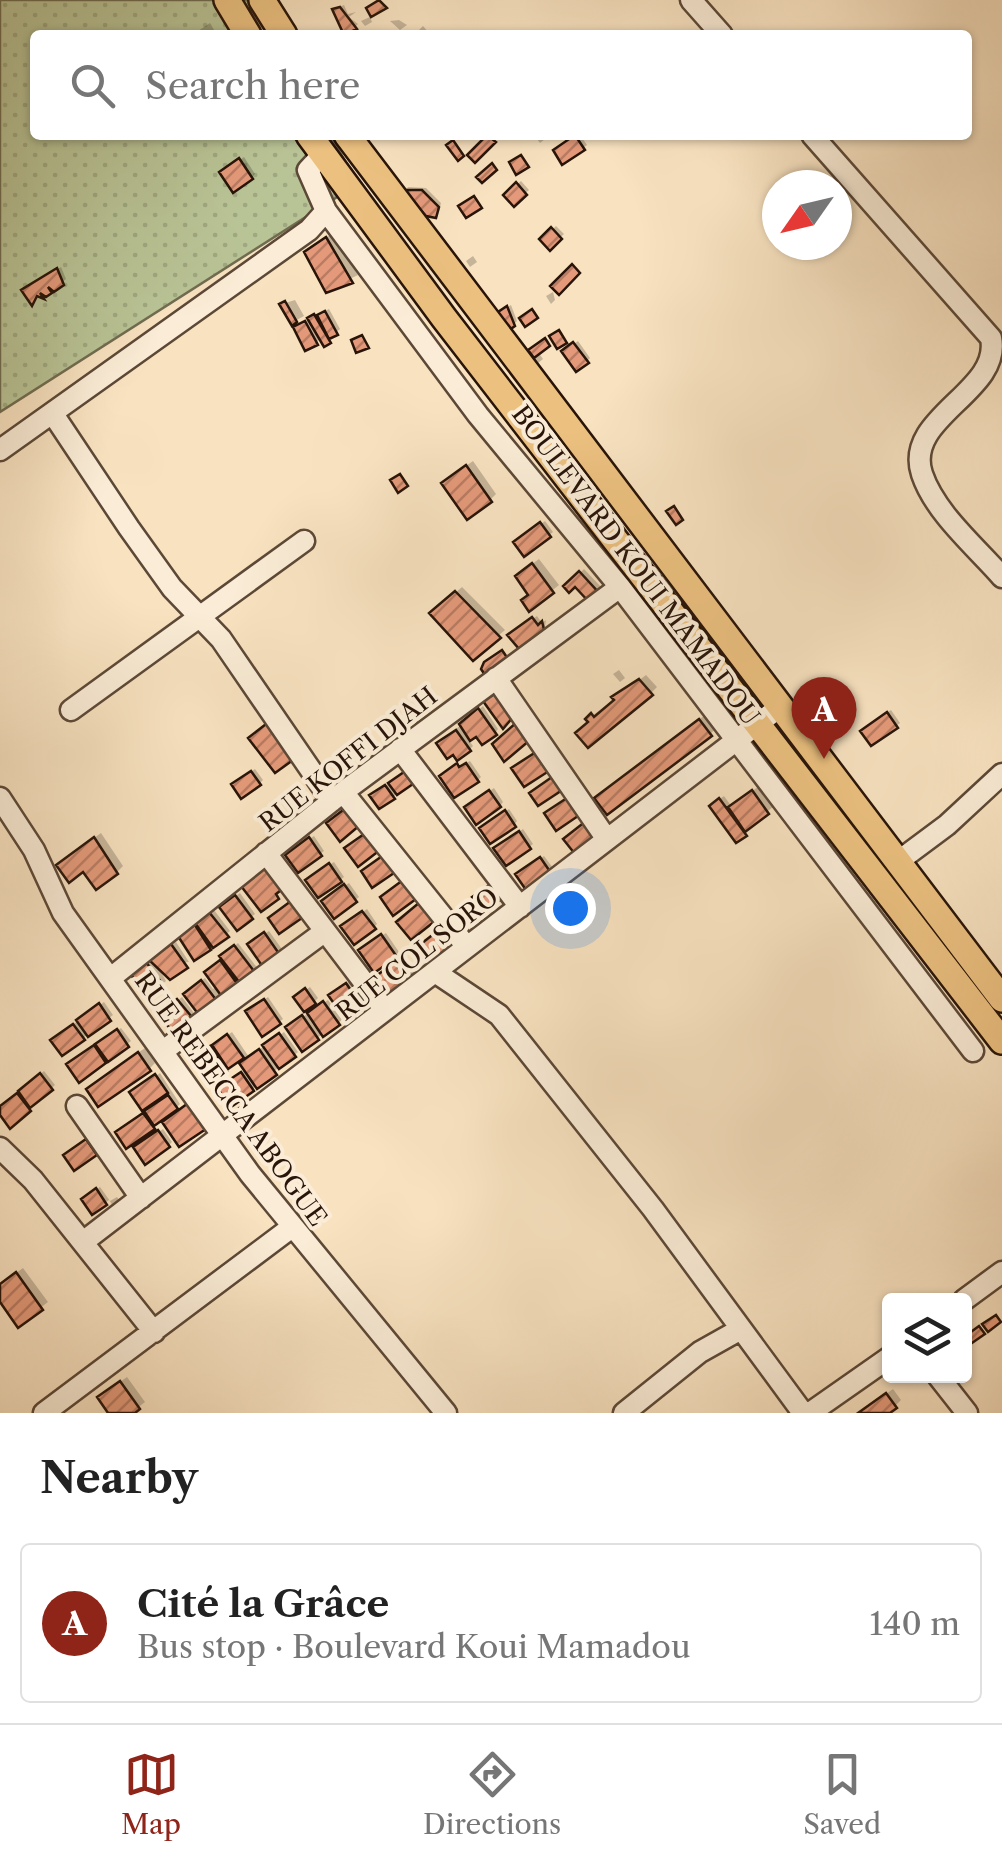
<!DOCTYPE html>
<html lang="en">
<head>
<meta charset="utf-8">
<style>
	:root { --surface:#fff; --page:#f2f2f2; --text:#222; --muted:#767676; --line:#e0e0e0; --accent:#8f2418 }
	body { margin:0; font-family:"Libre Caslon Text",serif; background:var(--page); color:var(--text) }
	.controls { position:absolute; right:30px; bottom:30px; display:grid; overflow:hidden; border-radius:10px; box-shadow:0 2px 8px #0004 }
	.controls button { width:90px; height:90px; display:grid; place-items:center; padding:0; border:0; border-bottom:2px solid var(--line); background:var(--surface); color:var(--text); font:50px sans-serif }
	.compass { position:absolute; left:762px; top:170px; width:90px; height:90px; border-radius:50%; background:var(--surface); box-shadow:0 2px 8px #0004; rotate:236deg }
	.you { position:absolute; left:570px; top:908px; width:35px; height:35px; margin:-25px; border:8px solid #fff; border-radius:50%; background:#1a73e8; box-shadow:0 0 0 15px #1a73e833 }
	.badge { display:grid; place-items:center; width:65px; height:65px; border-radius:50%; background:var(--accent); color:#fff; font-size:32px; font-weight:700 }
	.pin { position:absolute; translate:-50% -82px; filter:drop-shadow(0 2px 5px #0008) }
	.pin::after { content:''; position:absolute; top:52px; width:35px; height:30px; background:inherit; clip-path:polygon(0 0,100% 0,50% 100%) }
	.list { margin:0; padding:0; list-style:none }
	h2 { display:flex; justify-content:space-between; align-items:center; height:130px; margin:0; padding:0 40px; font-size:42px }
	h2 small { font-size:32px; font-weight:400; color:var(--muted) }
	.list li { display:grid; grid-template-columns:65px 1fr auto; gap:30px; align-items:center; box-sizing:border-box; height:160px; margin:0 20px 20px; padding:0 20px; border:2px solid var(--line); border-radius:10px }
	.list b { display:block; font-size:38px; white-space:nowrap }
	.list p { margin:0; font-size:32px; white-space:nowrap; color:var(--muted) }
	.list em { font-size:32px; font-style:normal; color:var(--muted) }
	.icon { flex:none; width:55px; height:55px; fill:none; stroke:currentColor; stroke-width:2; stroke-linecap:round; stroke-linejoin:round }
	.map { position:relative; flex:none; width:1002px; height:1413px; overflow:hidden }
	.search { position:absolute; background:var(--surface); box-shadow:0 2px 8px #0004; left:30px; right:30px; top:30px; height:110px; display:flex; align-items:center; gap:25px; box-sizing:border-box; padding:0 35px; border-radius:10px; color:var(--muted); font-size:38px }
	.sheet { height:310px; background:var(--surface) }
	nav { display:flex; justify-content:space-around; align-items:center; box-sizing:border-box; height:140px; border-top:2px solid var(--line); background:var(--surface); font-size:28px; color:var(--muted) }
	nav a { display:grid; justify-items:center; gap:5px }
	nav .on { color:var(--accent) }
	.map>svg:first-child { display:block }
</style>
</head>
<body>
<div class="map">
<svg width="1002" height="1413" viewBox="0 0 1002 1413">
	<defs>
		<pattern id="grass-dots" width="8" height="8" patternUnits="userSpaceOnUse" patternTransform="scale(2.5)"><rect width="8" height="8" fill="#b9c496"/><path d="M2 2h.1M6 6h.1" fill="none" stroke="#9fa880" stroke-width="1.8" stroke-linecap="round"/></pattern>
		<pattern id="building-hatch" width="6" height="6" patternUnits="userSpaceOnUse" patternTransform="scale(2.5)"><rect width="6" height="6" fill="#e49a7a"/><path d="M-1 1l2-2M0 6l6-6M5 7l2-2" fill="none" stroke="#b97c62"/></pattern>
	</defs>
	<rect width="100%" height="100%" fill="#f8e2c0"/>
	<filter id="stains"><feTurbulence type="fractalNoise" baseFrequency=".002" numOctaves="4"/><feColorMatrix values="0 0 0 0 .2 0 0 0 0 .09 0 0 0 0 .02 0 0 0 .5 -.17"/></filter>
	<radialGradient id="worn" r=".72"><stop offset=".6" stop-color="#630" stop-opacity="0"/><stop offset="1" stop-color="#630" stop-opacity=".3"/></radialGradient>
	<!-- grass -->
	<path fill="url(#grass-dots)" stroke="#706c50" stroke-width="2.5" d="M0,0H247L268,35H35V135H329L359,183L0,412Z"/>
	<!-- shadow -->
	<path fill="#0003" d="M344,5L348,14L356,12L349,17L358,24L355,27L335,9Z
		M370,17L372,22L365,26L361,21Z
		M399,20L407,25L400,30L390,21Z
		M210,23L217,35H192Z
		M423,26L431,35H414Z
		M534,135H550L540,143Z
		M580,135L587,145L583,148L559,147Z
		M244,157L255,174L252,177L226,169Z
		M521,181L529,190L514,203L506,195Z
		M408,187L426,188L441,203L439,211L428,214L406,190Z
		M556,226L564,234L550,247L543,239Z
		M333,233L358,275L327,290L313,247Z
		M473,256L477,262L470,267L466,261Z
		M61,267L66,279L46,294L41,291L33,302L28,287Z
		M553,292L555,300L551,304L546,296Z
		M295,300L304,316L293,322L282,304Z
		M511,305L517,321L513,325L495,315Z
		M329,309L340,329L324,343L321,338L316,343L299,324Z
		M547,339L550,344L538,352L543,359L537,364L531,351Z
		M578,341L590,358L587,361L568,348Z
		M473,461L496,494L490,500L450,477Z
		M545,521L553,532L525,554L520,539Z
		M539,559L559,585L530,608L524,570Z
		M584,569L602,588L590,599L575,583L566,586Z
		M462,587L505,630L473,657L433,613Z
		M537,616L542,623L546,620L544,632H514Z
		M619,670L625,678L620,682L613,674Z
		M646,675L657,687L651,693L591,722L588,719Z
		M483,706L498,729L495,733L477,734L468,739L473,746L470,749L443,740Z
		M891,710L900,723L896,726L867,727Z
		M709,712L719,726L710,734L606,790Z
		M470,761L481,777L478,780L446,773Z
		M255,769L263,780L259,784L238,781Z
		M409,770L415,779L393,797L376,792Z
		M759,786L773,807L746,828L745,834L715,802L724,796L732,807Z
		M494,788L503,802L500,806L471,804Z
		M509,809L517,821L514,825L486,824Z
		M523,829L533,844L529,847L500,845Z
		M101,833L123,866L117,872L84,869L65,859Z
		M314,836L324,851L299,870L291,851Z
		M544,856L553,868L549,871H522Z
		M334,862L344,877L340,880L312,876Z
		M349,883L359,897L334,916L327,898Z
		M240,893L255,914L251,917L226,903Z
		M367,909L377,924L374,927L347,923Z
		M214,910L230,931L210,948L185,933Z
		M269,931L284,952L280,956L254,941Z
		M386,933L399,952L395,956L365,946Z
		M176,942L189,962L157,965L166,981L148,996L137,970Z
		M238,943L259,970L218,1003L189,990L205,978L213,989L217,986L210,969Z
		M404,957L415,973L412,976L382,973Z
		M350,981L366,1004L348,1018L335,991Z
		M310,987L318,998L314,1002L300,994Z
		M182,997L197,1017L177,1033L161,1014Z
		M268,997L283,1019L279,1022L252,1008Z
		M328,1000L342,1020L317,1038L292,1024Z
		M104,1002L113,1015L83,1038L57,1036Z
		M121,1028L131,1041L105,1061H73Z
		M232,1032L249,1057L284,1032L298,1052L252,1089L224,1085L246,1069L239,1058L211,1079L200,1055Z
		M145,1048L155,1063L149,1069L95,1083Z
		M44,1071L55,1085L10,1125L0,1109Z
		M160,1073L180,1104L172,1112L180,1144L163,1118L127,1146L122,1129L148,1111L132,1093Z
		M163,1129L172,1142L168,1146L140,1144Z
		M100,1187L110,1201L117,1197L120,1201L113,1206L109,1200L105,1203L88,1195Z
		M23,1268L48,1302L19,1324L0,1298V1285Z
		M127,1377L145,1402L131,1413H112L106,1392Z
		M893,1389L901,1400L895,1406L885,1413H860Z"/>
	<!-- building -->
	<path fill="url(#building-hatch)" stroke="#281409" stroke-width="2.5" d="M379,0L387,8L371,17L366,8Z
		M340,7L357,29L344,35L332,9Z
		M487,135L496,142L475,163L467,155Z
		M575,135L585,150L562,165L553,150Z
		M453,140L464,156L458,161L446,145Z
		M521,155L529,167L516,175L509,162Z
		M239,158L253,179L233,193L219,172Z
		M492,163L497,170L482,183L476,177Z
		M516,182L527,195L514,207L503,195Z
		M402,190H422L439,207L436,218L426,216Z
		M474,196L482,208L466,218L458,206Z
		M551,227L562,239L550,251L539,239Z
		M326,237L353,283L326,293L304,252Z
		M572,264L580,273L559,295L550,286Z
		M57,268L64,285L54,292L48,287L52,293L46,297L40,293L44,299L37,296L32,306L21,290Z
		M285,301L297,322L292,326L279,304Z
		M507,306L515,326L508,331L489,318Z
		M532,309L538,318L525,327L519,318Z
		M325,311L338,335L329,339L317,315Z
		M314,314L331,343L324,347L307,318Z
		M305,321L318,345L305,351L293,327Z
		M559,330L567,343L557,349L549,336Z
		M362,335L369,348L356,353L351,340Z
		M545,338L550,346L534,358L528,350Z
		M573,342L589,363L576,372L561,351Z
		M466,465L492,502L467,520L441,483Z
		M400,474L408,486L398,493L390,480Z
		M674,506L683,520L676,525L666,511Z
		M540,522L551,537L524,557L513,542Z
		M532,563L554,593L529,612L521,600L528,595L515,576Z
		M579,571L600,594L590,603L575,587L569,593L563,586Z
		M455,591L501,638L473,661L429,613Z
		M532,617L538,625L542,621L545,634L520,650L507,635Z
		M502,650L508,659L485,675L481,669L484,662Z
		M639,679L653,695L588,748L575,733L588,722L585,719L591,713L594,717L614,700L611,697Z
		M496,693L513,717L503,729L483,701Z
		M478,708L497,735L482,745L476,737L470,741L459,724Z
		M887,712L898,728L871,746L860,731Z
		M699,719L712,736L607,815L594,798Z
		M517,722L530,740L504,762L492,744Z
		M266,724L293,760L275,773L248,738Z
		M456,730L471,751L457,761L453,755L447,759L436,743Z
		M536,752L549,771L524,787L511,768Z
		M457,763L459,767L466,763L479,782L454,798L439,776Z
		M251,771L261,785L241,799L231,784Z
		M404,772L413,784L397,795L388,783Z
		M552,777L561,791L538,806L529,793Z
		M385,785L395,799L379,809L369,795Z
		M489,790L501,807L476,825L464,807Z
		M752,790L769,814L745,832L728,807Z
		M570,796L581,814L556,831L544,813Z
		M719,798L747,836L736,843L709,806Z
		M347,807L360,825L340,842L326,823Z
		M505,810L516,827L490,844L479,828Z
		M586,821L597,836L575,854L563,839Z
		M519,831L531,849L506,866L493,848Z
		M367,832L380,850L358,867L344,848Z
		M94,837L118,874L96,890L83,872L69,883L56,865Z
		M309,837L322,856L298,873L285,855Z
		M385,854L397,871L372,888L361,871Z
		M540,857L551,873L526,890L515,874Z
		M329,863L342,882L318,898L305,880Z
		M267,866L284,888L276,894L279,899L261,912L241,886Z
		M403,880L416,899L393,916L380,897Z
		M492,883L503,898L483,912L472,897Z
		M344,884L357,902L334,919L321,901Z
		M235,895L253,919L237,931L219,907Z
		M291,901L302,918L279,934L268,918Z
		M420,902L435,921L411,940L396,922Z
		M362,911L376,929L354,945L340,926Z
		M209,912L229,937L213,948L195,923Z
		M195,925L211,950L194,961L178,936Z
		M440,929L453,945L429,963L417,947Z
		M264,932L282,958L265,970L247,944Z
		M381,934L397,957L374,973L358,950Z
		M171,944L188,968L170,980L149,960Z
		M234,945L257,975L243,987L219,956Z
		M399,959L413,978L390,995L376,976Z
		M220,960L241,989L225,1001L204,972Z
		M146,962L164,986L147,1000L130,973Z
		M201,980L220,1005L202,1019L183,994Z
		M346,983L364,1010L347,1022L328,995Z
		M305,988L316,1004L304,1012L293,997Z
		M177,999L196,1022L177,1037L158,1014Z
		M264,999L281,1024L262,1037L245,1011Z
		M323,1001L340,1025L323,1037L307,1013Z
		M99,1003L111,1021L88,1037L76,1020Z
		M302,1015L319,1040L302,1052L285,1027Z
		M73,1024L85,1040L62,1056L50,1040Z
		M117,1029L129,1047L108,1062L95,1044Z
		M279,1033L296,1057L279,1069L262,1045Z
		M227,1034L244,1058L228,1069L212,1045Z
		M94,1045L106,1063L79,1083L66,1064Z
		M210,1046L227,1071L210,1083L193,1058Z
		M259,1049L277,1075L257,1089L239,1063Z
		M138,1052L151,1071L98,1107L86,1089Z
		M241,1072L254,1091L231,1107L217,1088Z
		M40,1073L53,1090L30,1108L18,1091Z
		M155,1074L168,1093L142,1111L129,1092Z
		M17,1093L31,1111L10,1129L0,1115V1106Z
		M168,1095L178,1109L154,1126L144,1111Z
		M191,1101L209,1127L179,1147L162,1122Z
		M143,1113L155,1129L126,1149L115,1132Z
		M158,1130L170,1147L145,1165L133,1147Z
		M86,1139L97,1155L74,1171L63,1155Z
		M96,1188L107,1205L92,1215L81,1199Z
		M16,1272L43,1310L18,1328L0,1302V1284Z
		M996,1315L1001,1322L988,1332L982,1324Z
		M979,1326L985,1334L969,1345L964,1337Z
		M120,1381L140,1409L135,1413H108L97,1397Z
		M886,1393L897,1408L890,1413H858Z"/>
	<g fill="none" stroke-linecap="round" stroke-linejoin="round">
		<!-- minor casing -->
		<g stroke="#5c4837" stroke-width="25">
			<path id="minor" d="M691,0L722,35
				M812,135L991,338C1002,392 903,417 922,474C935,513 976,547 1002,577
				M326,211L478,415L620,587L973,1051
				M53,414L129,528L172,588L221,639L332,801
				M0,450L309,230L326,211L308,170L322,155
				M496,678L606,838
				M71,710L304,541
				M400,749L520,907
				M343,792L467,947
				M0,798L34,850L63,913L250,1174L446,1413
				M266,853L385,1010
				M900,860L947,825L1002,774
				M435,972L499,1015L653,1209L803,1413
				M112,977L343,792L620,587
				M163,1051L324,932
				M77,1106L141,1198
				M0,1148L33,1180L154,1332
				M83,1242L781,706
				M964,1300L1002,1272
				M938,1376L967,1413
				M44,1413L292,1227
				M624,1413L700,1352L741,1329
				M810,1413L890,1357"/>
		</g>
		<!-- major casing -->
		<g stroke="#281409" stroke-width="30">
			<path id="major" d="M227,0L248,35
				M262,0L284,35
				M309,135L444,318L1002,1041
				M347,135L1002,999"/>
		</g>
		<!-- minor -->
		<use href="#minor" stroke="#faecd6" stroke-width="20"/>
		<!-- major -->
		<use href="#major" stroke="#ecc180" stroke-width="25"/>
	</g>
	<g text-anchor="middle" stroke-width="8" stroke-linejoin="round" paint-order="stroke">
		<!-- street labels -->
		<g font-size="25" fill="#281409" stroke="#faecd6">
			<text transform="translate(636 565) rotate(53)" y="9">BOULEVARD KOUI MAMADOU</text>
			<text transform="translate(348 759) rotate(-38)" y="9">RUE KOFFI DJAH</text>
			<text transform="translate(417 954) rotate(-38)" y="9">RUE COL SORO</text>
			<text transform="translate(231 1099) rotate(54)" y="9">RUE REBECCA ABOGUE</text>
		</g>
	</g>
	<rect width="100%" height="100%" filter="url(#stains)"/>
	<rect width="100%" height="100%" fill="url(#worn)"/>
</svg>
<div class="controls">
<button><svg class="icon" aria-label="layers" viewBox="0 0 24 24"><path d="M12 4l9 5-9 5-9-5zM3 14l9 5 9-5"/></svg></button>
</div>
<svg class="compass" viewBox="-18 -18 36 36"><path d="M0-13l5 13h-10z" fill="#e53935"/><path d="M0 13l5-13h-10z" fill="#767676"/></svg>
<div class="you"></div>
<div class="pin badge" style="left:824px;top:759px">A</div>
<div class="search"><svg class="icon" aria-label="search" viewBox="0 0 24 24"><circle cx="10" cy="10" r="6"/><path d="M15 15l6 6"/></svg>Search here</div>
</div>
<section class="sheet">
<h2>Nearby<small></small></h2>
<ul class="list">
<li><span class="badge">A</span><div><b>Cité la Grâce</b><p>Bus stop · Boulevard Koui Mamadou</p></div><em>140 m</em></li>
</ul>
</section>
<nav>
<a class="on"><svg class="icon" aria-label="map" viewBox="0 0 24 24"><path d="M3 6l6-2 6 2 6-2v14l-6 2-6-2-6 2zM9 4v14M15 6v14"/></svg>Map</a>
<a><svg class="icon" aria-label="directions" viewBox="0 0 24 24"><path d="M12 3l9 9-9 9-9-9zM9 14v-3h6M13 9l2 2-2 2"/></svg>Directions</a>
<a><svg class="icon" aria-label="saved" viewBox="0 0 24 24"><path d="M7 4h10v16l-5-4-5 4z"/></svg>Saved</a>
</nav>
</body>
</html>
